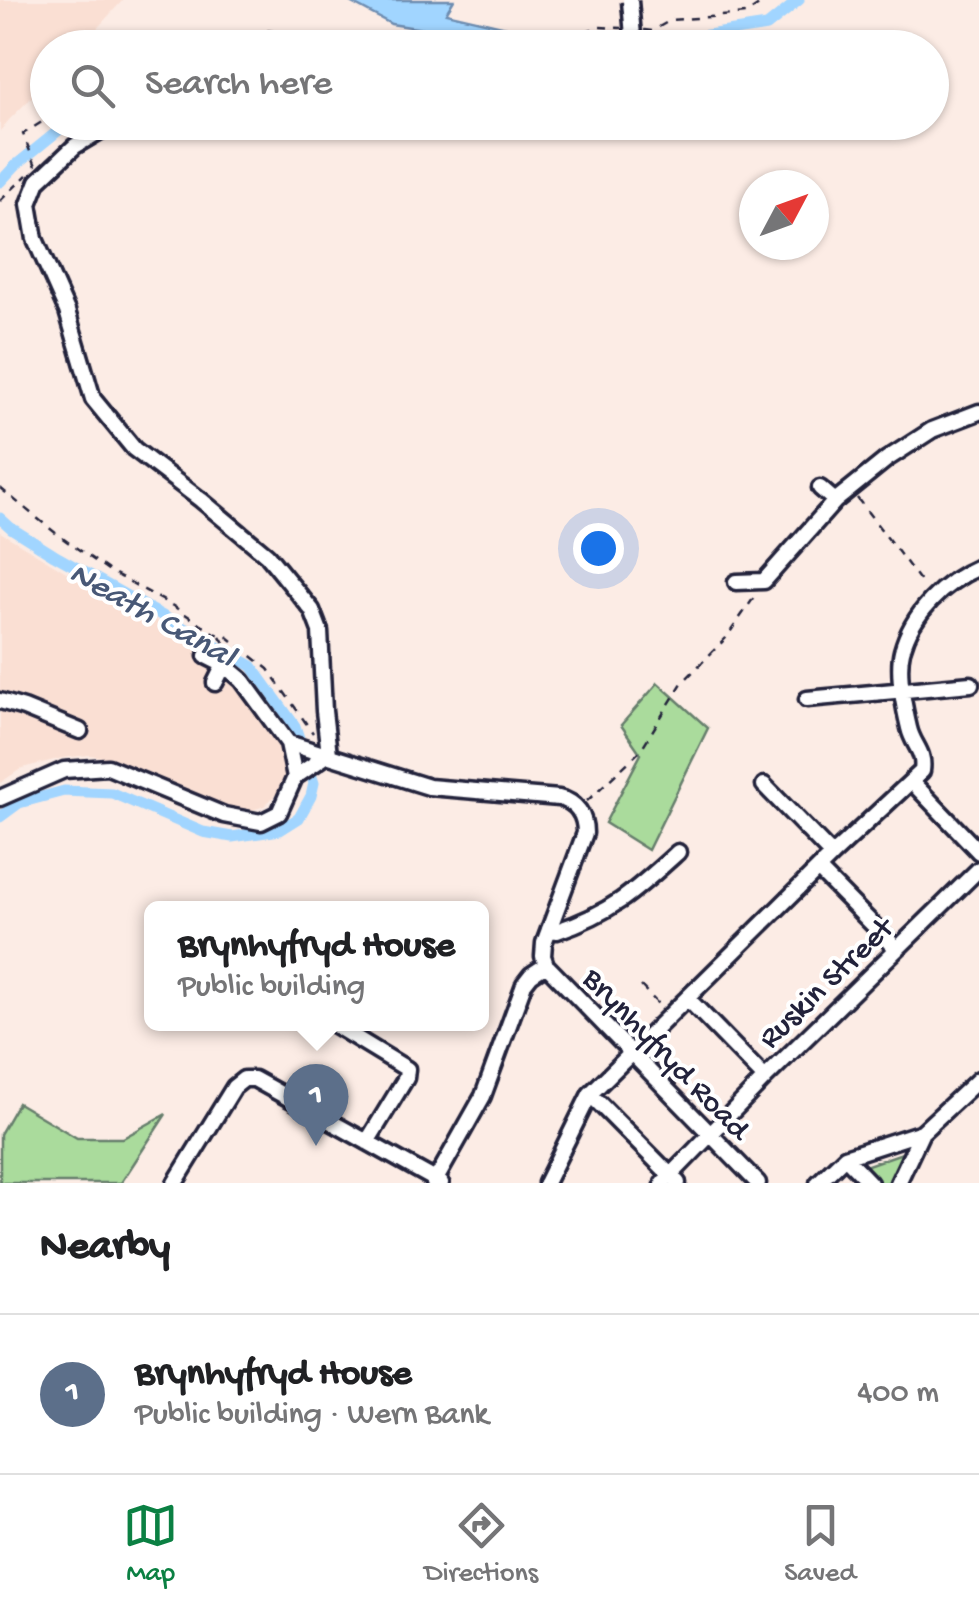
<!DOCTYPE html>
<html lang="en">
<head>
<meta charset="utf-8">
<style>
	:root { --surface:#fff; --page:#f2f2f2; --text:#202124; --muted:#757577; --line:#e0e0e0; --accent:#0b8043 }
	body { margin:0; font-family:"Gochi Hand",sans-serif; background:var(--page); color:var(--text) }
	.compass { position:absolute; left:739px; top:170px; width:90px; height:90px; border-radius:50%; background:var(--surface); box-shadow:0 2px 8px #0004; rotate:49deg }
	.you { position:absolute; left:598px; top:548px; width:35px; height:35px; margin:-25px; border:8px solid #fff; border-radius:50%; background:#1a73e8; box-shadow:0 0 0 15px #1a73e833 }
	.badge { display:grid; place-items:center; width:65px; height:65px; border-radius:50%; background:var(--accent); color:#fff; font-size:32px; font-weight:700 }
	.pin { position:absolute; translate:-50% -82px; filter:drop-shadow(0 2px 5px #0008) }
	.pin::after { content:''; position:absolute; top:52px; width:35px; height:30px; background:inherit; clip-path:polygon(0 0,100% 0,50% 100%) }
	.popup { position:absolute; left:144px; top:901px; width:345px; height:130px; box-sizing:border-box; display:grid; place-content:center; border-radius:15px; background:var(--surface); filter:drop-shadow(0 2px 8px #0005); font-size:32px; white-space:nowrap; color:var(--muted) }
	.popup b { font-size:38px; color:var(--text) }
	.popup::after { content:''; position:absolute; left:50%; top:100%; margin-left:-20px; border:20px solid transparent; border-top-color:var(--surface) }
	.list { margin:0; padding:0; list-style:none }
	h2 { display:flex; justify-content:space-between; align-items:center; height:130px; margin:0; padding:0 40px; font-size:42px }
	h2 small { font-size:32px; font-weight:400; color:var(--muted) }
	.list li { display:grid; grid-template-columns:65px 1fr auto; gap:30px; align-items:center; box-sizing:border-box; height:160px; padding:0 40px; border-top:2px solid var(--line) }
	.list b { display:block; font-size:38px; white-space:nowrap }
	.list p { margin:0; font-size:32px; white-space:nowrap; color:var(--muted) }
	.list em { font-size:32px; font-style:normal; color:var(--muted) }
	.icon { flex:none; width:55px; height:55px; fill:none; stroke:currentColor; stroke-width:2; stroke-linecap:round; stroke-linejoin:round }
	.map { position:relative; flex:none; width:979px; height:1183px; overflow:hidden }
	.search { position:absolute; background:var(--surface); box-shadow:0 2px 8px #0004; left:30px; right:30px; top:30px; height:110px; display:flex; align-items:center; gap:25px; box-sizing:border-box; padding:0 35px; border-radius:55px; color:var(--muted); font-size:38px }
	.sheet { height:290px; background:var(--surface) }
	nav { display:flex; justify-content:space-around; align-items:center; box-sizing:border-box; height:140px; border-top:2px solid var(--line); background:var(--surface); font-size:28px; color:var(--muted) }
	nav a { display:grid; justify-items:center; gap:5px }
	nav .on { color:var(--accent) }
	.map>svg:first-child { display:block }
</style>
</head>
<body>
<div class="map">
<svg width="979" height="1183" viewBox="0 0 979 1183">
	<rect width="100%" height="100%" fill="#fcece5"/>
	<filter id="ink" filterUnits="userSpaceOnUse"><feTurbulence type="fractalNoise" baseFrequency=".01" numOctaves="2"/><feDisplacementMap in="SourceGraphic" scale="20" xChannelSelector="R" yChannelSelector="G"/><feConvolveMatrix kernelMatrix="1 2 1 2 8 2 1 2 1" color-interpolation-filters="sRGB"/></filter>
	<g filter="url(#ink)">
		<!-- built -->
		<path fill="#fadfd3" d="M0,0H123L80,47L48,48L47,82L9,120L0,131Z
			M0,532L101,593L155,620L206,656L224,665L279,741L285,779L277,793L264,806L247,812L230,808L109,758L89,755L62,758L22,768L0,783Z"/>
		<!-- green -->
		<path fill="#aadb9c" stroke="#667e6c" stroke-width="2.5" d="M658,683L708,728L648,850L605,823L641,754L621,725Z
			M18,1103L77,1138H123L166,1114L121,1183H0V1134Z
			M902,1153L891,1183H874L859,1168Z"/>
		<!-- water -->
		<path fill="#a1d5ff" stroke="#6e8db1" stroke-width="2.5" d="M346,0H454L446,13L519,30H429L391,24Z"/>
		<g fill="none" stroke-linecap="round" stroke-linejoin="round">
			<!-- canal -->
			<path stroke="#a1d5ff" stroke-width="11" d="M629,47L767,26L799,0
				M0,182L16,165L69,122
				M0,518L11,528L54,555L252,666L295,726L314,783L311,796L299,818L280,830L232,837L203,832L112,793L64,791L19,803L0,817"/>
			<!-- minor casing -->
			<g stroke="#22223b" stroke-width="21">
				<path id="minor" d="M235,122L209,127L138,123L102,130L75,146L38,181L29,204L35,239L67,311L93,399L134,449L201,500L267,555L312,610L320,631L324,711L329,754
					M820,488L835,501L887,459L932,430L979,412
					M736,582L764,581L835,501
					M206,656L224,665L242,680L288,743L295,777
					M215,683L224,665
					M807,699L971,684
					M0,701L24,708L80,731
					M288,743L429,787L559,798C577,802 585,815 585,833L544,943L543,956L546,965L758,1183
					M912,782L979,852
					M764,785L832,855
					M0,798L64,770L108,767L224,815L261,822L279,813L295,777L329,754
					M818,869L897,949
					M549,929L557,931C613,912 635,891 678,852
					M687,998L765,1078
					M333,1024L407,1069L406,1078L367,1142
					M590,1094L678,1183
					M845,1157L870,1183
					M175,1183L234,1087L244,1079H254L441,1183
					M434,1183L483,1096L524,984L531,975L546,965
					M546,1183L590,1094L832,855L922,771C925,751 913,746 909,728C904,707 897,671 902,651C912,613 944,582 979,567
					M663,1183L765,1078L979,869
					M818,1183L845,1157L922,1132
					M898,1183L922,1132L979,1079"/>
			</g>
			<!-- path -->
			<path stroke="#22223b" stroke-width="2.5" stroke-dasharray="8 8" stroke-linecap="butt" d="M644,30L652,31L671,20L746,14L766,0
				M242,48L263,30L295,34L324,42L386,40L448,43L560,39L599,27L621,28
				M36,166L23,134L48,118
				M0,201L27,175
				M0,488L58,535L108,570L173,606L214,633L228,637L268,669L313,733
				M857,498L925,587
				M220,636L226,646L223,651
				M587,801L640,751L682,683L726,638L755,596
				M641,986L659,1005"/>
			<!-- minor -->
			<use href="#minor" stroke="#fff" stroke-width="14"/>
			<!-- minor-bridge casing -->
			<g stroke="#22223b" stroke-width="21" stroke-linecap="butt">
				<path id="minor-bridge" d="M630,1L634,48"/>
			</g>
			<!-- minor-bridge -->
			<use href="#minor-bridge" stroke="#fff" stroke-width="14"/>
		</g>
	</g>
	<g text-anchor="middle" stroke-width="8" stroke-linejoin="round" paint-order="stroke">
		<!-- street labels -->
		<g font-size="32" fill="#22223b" stroke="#fff">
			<text transform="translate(824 981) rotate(-44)" y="11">Ruskin Street</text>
			<text transform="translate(668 1052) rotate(46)" y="11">Brynhyfryd Road</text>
		</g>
		<!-- water labels -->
		<g font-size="35" font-style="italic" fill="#485876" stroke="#fff">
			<text transform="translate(154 612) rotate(29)" y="12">Neath Canal</text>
		</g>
	</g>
</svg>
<svg class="compass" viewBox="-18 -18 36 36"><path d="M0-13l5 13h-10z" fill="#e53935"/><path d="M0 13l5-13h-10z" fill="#757577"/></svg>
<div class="you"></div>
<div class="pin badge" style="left:316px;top:1146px;background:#5c6f8a">1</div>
<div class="popup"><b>Brynhyfryd House</b>Public building</div>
<div class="search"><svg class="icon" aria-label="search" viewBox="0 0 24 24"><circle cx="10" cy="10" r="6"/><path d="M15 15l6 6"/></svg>Search here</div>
</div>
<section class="sheet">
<h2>Nearby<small></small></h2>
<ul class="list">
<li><span class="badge" style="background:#5c6f8a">1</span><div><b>Brynhyfryd House</b><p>Public building · Wern Bank</p></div><em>400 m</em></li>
</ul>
</section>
<nav>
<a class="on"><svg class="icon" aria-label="map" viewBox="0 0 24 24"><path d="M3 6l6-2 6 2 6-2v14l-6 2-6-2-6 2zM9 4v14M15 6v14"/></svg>Map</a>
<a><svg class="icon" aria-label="directions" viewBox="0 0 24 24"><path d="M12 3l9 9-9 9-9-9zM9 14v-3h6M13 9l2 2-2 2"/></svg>Directions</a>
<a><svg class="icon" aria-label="saved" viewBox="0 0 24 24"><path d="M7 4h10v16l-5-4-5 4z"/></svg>Saved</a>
</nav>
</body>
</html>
